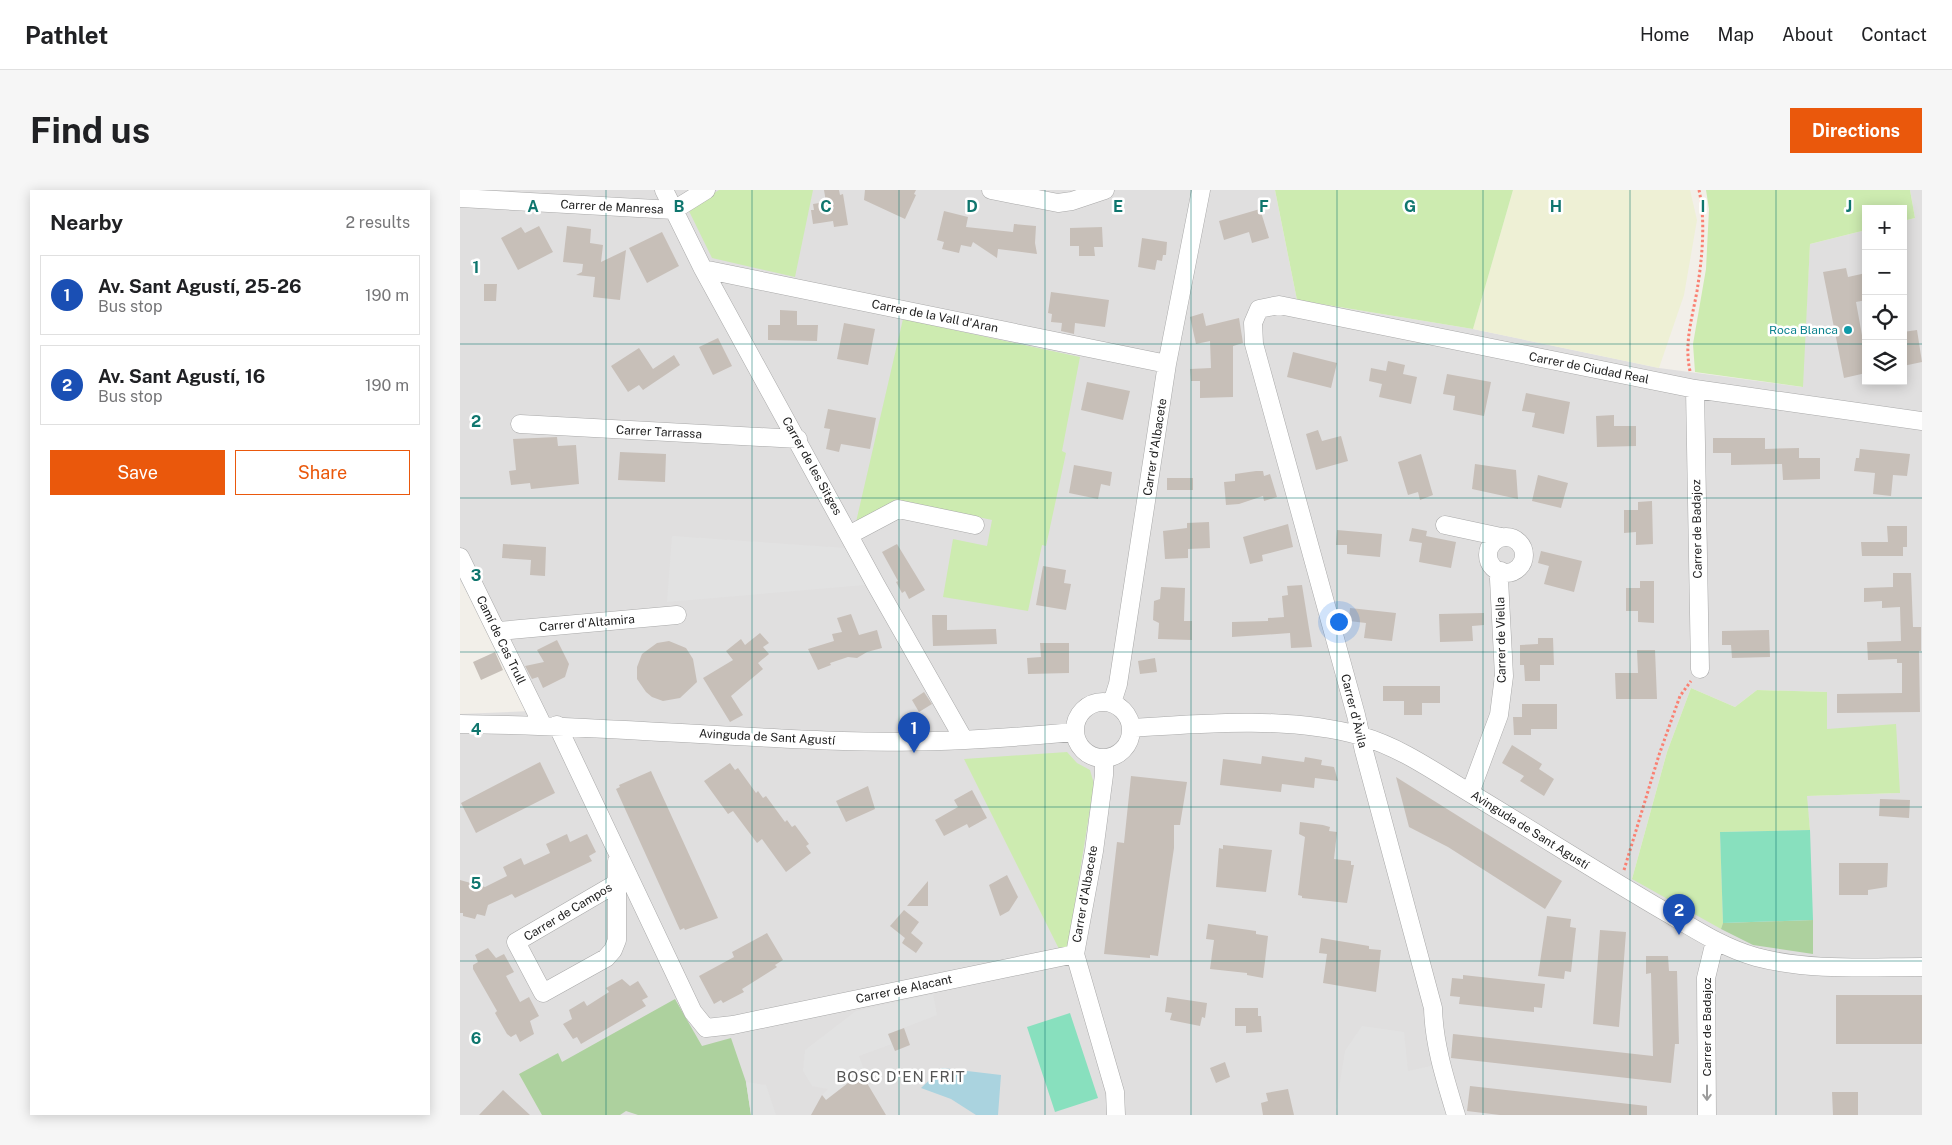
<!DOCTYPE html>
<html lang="en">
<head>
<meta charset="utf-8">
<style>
	:root { --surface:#fff; --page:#f6f6f6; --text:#202124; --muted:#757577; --line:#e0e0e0; --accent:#ea580c }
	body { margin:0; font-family:"Public Sans",sans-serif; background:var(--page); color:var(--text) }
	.controls { position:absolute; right:15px; top:15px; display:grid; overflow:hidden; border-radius:0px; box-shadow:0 2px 12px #0003 }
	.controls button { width:45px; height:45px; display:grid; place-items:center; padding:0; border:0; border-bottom:1px solid var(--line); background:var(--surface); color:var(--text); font:25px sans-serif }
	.you { position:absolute; left:878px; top:431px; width:18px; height:18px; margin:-12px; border:4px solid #fff; border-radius:50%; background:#1a73e8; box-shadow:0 0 0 8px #1a73e833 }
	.badge { display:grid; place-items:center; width:32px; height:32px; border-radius:50%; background:var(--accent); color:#fff; font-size:16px; font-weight:700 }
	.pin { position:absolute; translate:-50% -41px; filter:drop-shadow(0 1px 2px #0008) }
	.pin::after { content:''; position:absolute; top:26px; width:18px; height:15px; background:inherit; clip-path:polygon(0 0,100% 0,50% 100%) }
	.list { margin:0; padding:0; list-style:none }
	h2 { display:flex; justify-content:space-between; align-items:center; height:65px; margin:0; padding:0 20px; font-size:21px }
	h2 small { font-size:16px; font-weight:400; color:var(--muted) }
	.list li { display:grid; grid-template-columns:32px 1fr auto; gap:15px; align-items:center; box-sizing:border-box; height:80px; margin:0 10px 10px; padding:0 10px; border:1px solid var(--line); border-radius:0px }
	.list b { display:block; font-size:19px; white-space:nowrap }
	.list p { margin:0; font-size:16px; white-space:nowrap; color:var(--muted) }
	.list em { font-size:16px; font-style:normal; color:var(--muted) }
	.actions { display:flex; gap:10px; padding:15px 20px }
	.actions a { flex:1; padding:11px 0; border:1px solid var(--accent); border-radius:0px; text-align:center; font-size:18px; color:var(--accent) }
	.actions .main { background:var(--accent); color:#fff }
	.icon { flex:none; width:28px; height:28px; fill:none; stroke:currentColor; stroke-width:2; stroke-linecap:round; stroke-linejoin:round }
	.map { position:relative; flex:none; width:1462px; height:925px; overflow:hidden; border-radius:0px }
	header { display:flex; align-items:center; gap:30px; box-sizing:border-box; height:70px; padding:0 25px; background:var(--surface); border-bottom:1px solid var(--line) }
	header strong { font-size:24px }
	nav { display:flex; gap:28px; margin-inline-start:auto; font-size:18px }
	.intro { display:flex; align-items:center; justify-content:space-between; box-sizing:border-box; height:120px; padding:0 30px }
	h1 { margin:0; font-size:35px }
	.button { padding:12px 22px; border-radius:0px; background:var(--accent); color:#fff; font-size:18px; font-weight:700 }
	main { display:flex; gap:30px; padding:0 30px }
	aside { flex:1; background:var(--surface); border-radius:0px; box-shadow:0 2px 12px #0003 }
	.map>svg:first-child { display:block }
</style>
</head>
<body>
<header>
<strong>Pathlet</strong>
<nav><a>Home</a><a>Map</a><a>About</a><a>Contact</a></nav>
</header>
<div class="intro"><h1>Find us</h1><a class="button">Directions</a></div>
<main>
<aside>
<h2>Nearby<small>2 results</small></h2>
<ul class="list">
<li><span class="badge" style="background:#1a4fb4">1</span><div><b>Av. Sant Agustí, 25-26</b><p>Bus stop</p></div><em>190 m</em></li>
<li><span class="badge" style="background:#1a4fb4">2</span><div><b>Av. Sant Agustí, 16</b><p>Bus stop</p></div><em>190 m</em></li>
</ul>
<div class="actions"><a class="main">Save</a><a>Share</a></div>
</aside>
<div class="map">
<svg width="1462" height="925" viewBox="0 0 1462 925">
	<rect width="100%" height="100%" fill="#f2efe9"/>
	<!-- residential -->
	<path fill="#e0dfdf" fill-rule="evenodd" d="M0,0H815L837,110L1013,139L1199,178L1342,197L1350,54L1406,40V191H1443V31L1455,28L1450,0H1462V925H0V524L71,521L0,390ZM1231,498L1275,517L1297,500L1367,502V539L1439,603L1346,606L1350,639L1260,642L1172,689L1207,562Z"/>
	<!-- farmland -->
	<path fill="#eef0d5" d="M1053,0H1230L1237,30L1224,105L1199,178L1013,139Z"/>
	<!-- grass -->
	<path fill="#cdebb0" d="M259,0H353L335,87L252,68L228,19Z
		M815,0H1053L1013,139L837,110Z
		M1246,0H1450L1455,28L1443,31V19H1406V40L1350,54L1343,197L1235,182L1233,154L1246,79L1249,19Z
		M443,129L620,167L602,261L606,263L586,356L582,355L568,421L483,407L493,349L527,356L532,330L449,312H436L396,332Z
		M1231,498L1275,517L1297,500L1367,502V539L1436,534L1440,603L1347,606L1350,640L1260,642L1263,733L1261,739L1172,689L1207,562Z
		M607,562L617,573L630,580L634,594L608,756L600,761L504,569Z"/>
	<!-- forest -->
	<path fill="#add19e" d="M1353,730V764L1293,755L1261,739L1263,733Z
		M215,809L242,856L271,848L286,892L291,925H178L166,921L160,925H82L59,884L98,863L102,872Z"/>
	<!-- pitch -->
	<path fill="#88e0be" d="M1350,640L1353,730L1263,733L1260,642Z
		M610,823L638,908L595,922L567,837Z"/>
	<!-- parking -->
	<path fill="#e2e2e2" d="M212,346L386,358L405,395L207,412Z
		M473,804L477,825L428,844L432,854L399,866L404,880L366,910L362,905L368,899L352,896L343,881L345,860L396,821Z
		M902,836L944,842L948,881L975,875L989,925H879L876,917L885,861Z
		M286,892L306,895L316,925H291Z"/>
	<!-- water -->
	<path fill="#aad3df" d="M482,878L541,885L538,925H516L491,909L461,898Z"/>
	<!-- building -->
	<path fill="#c7bfb8" d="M364,0H379L380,5L383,4L388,35L374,37L373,31L353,34L351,20H354L353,14L366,12Z
		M405,0H456L454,4L456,5L445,29L404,10Z
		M800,19L809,48L792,53L789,42L764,50L759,31Z
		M484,21L508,27L506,37L553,42L554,34L576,36L575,53L577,64L538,59L537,68L513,52L511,57L501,55L499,63L482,59L484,52L477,50Z
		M79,36L93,62L58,80L41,48L61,37L65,43Z
		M107,36L131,39L130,53L143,55L141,72L166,60L160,110L133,107L135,87L116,85L122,82L123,74L103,72Z
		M642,37L643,57H634L635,66H619V56H610V38Z
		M202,42L219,76L187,93L169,58Z
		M682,48L707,52L706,65H703L702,71L697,70L695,80L678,77Z
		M1386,78L1388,87L1406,83V110L1396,112L1403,151L1406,150V183L1384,188L1363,82Z
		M24,94H37L36,111H24Z
		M591,102L649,110L645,137L615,133L614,144L601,141L602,133L591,132L592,124L588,123Z
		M320,120L337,121V135H358L357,151L308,150V135H320Z
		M743,123L746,136L779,128L783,153L773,156V207L740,208V191H731L730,179L751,178L750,151L736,154L730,127Z
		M384,133L415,139L408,175L377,169Z
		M1457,140L1462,172L1443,176V142Z
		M258,148L272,176L253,185L239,157Z
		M179,158L193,179L214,165L220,175L183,200L179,195L168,202L151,176Z
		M833,162L877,173L871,198L827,187Z
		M928,171L945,175L943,184L957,187L951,214L919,207L922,194L909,191L911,178L926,181Z
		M987,184L1031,192L1024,226L993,220L995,206L983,204Z
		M627,192L670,201L663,230L621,220Z
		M1066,203L1110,212L1104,244L1072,237L1075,223L1062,221Z
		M368,219L416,228L410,259L381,254L379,262L366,259L370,239L364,238Z
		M1154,225V236H1176V256L1137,257L1136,226Z
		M858,240L862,251L881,246L888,271L856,280L846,244Z
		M97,247L98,256L116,255L119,294L71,299L70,293L51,295L49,281L56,280L53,249Z
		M1253,248H1305V259L1339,258V268H1360V289L1323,290L1322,274L1271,275V263H1253Z
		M1400,259L1450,264L1447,286L1433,285L1431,306L1413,304L1415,283L1394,281L1396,268H1399Z
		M160,262L206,264L205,292L158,290Z
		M961,264L973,305L960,310L958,302L948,305L938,272Z
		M1015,274L1056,280L1058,309L1012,299Z
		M614,275L652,282L650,296L641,294L638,309L609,303Z
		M796,281H803L804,286L810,284L817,307L804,311L803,306L779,314L766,315L764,292L775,291V284Z
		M1078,285L1108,293L1101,318L1072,311Z
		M707,288H733V300H707Z
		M1192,311L1193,354L1176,355V342L1164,343V320H1178V312Z
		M749,332L750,358L728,359V368L705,369L703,341L727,338V333Z
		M828,334L833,357L802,365L803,371L790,374L783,347Z
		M1427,336H1447V357H1443V366H1402L1401,352H1428Z
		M952,338L967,341L966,346L996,352L991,378L959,372L962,353L949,351Z
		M877,340L922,344L920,367L887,364V355H876Z
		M43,354L86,357L85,386L70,385L71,370L42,368Z
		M437,354L465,400L449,409L445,401L442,403L436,392L438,391L422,362Z
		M1081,361L1122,371L1114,402L1084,394L1089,376L1078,373Z
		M583,376L606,380L604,393L611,394L606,420L576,415Z
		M1433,383H1451L1453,437H1461V461H1459L1460,522L1377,523V504L1442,503V473H1437V469L1408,470L1407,452L1441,451L1440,417L1422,418V411L1404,412V398L1433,397Z
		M1180,391H1194V433L1178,432V421H1166V398H1180Z
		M842,395L852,457L831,458L830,443L772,447V432L808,431V428L824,427L822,406L828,405L827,396Z
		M701,397L725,398L724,431H732V450L698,449L699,433L693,430L694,411L700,409Z
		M890,418L936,423L932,451L904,448L906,433L889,431Z
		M1024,423V435L1012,436L1013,451L980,452L979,424Z
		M391,424L399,445L417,440L422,458L407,462L397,468L388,467L370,473L371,475L358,480L348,459L374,451L372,444L382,442L377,428Z
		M472,425H487V440L536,439L537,454L473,456Z
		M1309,440L1310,467L1272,468L1271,455H1262V441Z
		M300,443L309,453L303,457L309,464L298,473L303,479L271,506L283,525L270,532L243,488L273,470L266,461L281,449L285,455Z
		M1078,448H1093L1094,475H1080V491H1065L1064,475H1060V455L1078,454Z
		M97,450L109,474L105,487L83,498L78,487L72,489L65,476L84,472L77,460Z
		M209,451L226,458L233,469L237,492L220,508L203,511L192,507L186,502L177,489V477L182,464L197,453Z
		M580,453H609V483L568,484L567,468L581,467Z
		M1177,460H1195L1197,509H1156L1155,483H1178Z
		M35,462L43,480L21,490L13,472Z
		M695,468L697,482L680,484L678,471Z
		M923,496H980V513H962V525H944V511H923Z
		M464,502L472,514L459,522L452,510Z
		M1062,514H1097V539H1071V545H1054L1053,527H1062Z
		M1052,555L1082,574L1079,579L1094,589L1084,606L1060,591L1064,586L1042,573Z
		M802,566L844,572L845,567L862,570L861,575L874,577L878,591L855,588L854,598L822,594L821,602L760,595L763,569L801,574Z
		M80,572L95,603L16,643L1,613Z
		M270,573L275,580L278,578L296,603L298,601L303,608L306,606L325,632L327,630L332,637L335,635L349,654L346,656L351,663L326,682L302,649L297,653L273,621L268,624L244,591Z
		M191,581L258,728L225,740L224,738L220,740L156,599L160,597L159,595Z
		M671,586L727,592L720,635H714V658L698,766L690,765V768L644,764L657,652L664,653Z
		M936,587L1102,691L1085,719L988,657L949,637Z
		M408,596L415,619L386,632L376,611Z
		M512,600L527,628L509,638L507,634L484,646L475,630L498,617L494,610Z
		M1420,609L1450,610L1449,628L1419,626Z
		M840,632L863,635L870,637L869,641L877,642L874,669L891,671V675H894L887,713L842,708V706L838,705L845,647L839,644Z
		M107,644L110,652L127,644L136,662L129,666L132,671L55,708L52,704L28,715L25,726L17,724L15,729L3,726V723H0V690L25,697L47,686L43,677L61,668L64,675L90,663L86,654Z
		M763,655L812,660L806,702L756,697L759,658L763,659Z
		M1379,673H1428L1427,697L1408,700V705H1379Z
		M547,685L558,707L549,721L540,726L529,695Z
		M468,691V716H447Z
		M444,720L459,732L451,743L463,753L456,763L442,753L445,748L430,736Z
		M1087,726L1111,729L1110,737L1116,738L1111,782L1105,781L1104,789L1078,786Z
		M748,734L796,741V744L808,746L803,788L787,785V783L750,779L754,750L746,749Z
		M1140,740L1166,742L1159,837L1133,834Z
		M307,743L323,770L315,775L317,777L282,799L284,802L263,813L261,810L254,814L239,786L274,767L272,762Z
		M861,748L909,756V759L921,760L916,802L863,793L867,764L859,763Z
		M28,758L36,768L44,764L54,782L46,786L60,812L69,807L79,826L70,831L74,844L60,852L56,844L51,847L47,844L35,823L37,821L13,779V775L18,772L15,765Z
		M1186,766H1208L1209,781H1217L1219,854H1215L1211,893L991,868L993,844L1193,866L1191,783L1186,784Z
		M1003,785L1085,794L1082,818L1074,817V822L999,814L1000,807L990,806L992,788L1003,789Z
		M162,789L170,796L178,791L188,807L182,810L186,816L121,854L117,847L113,849L103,834L112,829L109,820L124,811L127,816L149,802L146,798Z
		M1376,805H1462V854H1376Z
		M707,807L747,813L745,828L742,827L740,836L710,830L712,823L705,822Z
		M775,818H798V826H801L802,842L786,843V836H775Z
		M444,838L450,855L435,861L428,844Z
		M765,872L770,887L756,893L750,878Z
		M401,883L426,925H351L362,905L366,910Z
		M1010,896L1187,916V925H1040L1007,921Z
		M828,899L834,925H803L801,913L808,911L806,903Z
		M43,900L70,925H19Z
		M1372,902H1398V925H1373Z"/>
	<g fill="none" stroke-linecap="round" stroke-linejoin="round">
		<!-- minor casing -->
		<g stroke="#a9a9a9" stroke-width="19">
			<path id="minor" d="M204,0L243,79L416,395L504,550
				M531,0L598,13L612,11L645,0
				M0,8L214,20L246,0
				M243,79L707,174
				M1235,199L1240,479
				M60,234L338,249
				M985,335L1041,347
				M389,345L438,319L515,335
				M1028 365a18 18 0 1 1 36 0a18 18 0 1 1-36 0Z
				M0,367L82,534
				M38,441L217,425
				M615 540a28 28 0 1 1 56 0a28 28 0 1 1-56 0Z
				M652,513L658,494L707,174L741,0
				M0,534C128,535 255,547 383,551C460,554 538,549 614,542
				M97,535L233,822L246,838L273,835L615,764
				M671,538C744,533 830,526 901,546C940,557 975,582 1010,603C1075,642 1139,683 1204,721C1233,738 1263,758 1296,767C1349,781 1407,777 1462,777
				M644,568V585L634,661L615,764L655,902L656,925
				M1010,603L1039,525L1044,486L1039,389L1041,381
				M157,693L56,752L83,803L146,768L153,760L157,750V671
				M996,925C985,889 974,855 973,818L904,561L896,525L794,154L793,133L799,119L819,115L1235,199L1462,231
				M1247,925L1246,788L1255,751"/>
		</g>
		<!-- path -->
		<path stroke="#fa8072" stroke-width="3" stroke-dasharray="2.5 2.5" stroke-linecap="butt" d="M1230,181C1224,153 1232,129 1237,101C1242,69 1246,32 1239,0
			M1164,680L1199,565L1220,506L1231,491"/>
		<!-- minor -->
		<use href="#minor" stroke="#fff" stroke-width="18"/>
	</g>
	<!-- one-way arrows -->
	<defs><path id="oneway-shaft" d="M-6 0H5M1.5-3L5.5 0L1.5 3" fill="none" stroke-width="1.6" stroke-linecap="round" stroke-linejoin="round" transform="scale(1.25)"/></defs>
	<use stroke="#9c9c9c" href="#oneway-shaft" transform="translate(1247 903) rotate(90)"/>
	<!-- grid -->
	<path fill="none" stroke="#0f766e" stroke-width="1" stroke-opacity="0.55" d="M146,0V925M292,0V925M439,0V925M585,0V925M731,0V925M877,0V925M1023,0V925M1170,0V925M1316,0V925M0,154H1406M1443,154H1462M0,308H1462M0,462H1462M0,617H1462M0,771H1462"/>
	<!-- markers -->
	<circle fill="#0f9aa8" stroke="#fff" stroke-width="2" cx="1388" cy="140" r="5"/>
	<g text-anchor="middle" stroke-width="5" stroke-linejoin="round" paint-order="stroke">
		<!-- street labels -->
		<g font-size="12" fill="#222" stroke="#fff">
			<text transform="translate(152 17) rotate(3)" y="4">Carrer de Manresa</text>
			<text transform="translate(475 126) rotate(11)" y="4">Carrer de la Vall d'Aran</text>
			<text transform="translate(1129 178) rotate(11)" y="4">Carrer de Ciudad Real</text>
			<text transform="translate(199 242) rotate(3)" y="4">Carrer Tarrassa</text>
			<text transform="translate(695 257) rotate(-81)" y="4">Carrer d'Albacete</text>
			<text transform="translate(352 276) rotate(61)" y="4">Carrer de les Sitges</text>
			<text transform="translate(1237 339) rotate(-91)" y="4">Carrer de Badajoz</text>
			<text transform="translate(127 433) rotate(-5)" y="4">Carrer d'Altamira</text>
			<text transform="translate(41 450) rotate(64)" y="4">Camí de Cas Trull</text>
			<text transform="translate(1041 450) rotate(-91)" y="4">Carrer de Viella</text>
			<text transform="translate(894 521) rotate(76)" y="4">Carrer d'Àvila</text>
			<text transform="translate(307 547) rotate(3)" y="4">Avinguda de Sant Agustí</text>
			<text transform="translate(1070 640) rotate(32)" y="4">Avinguda de Sant Agustí</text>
			<text transform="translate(625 704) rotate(-80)" y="4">Carrer d'Albacete</text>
			<text transform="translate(108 722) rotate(-31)" y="4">Carrer de Campos</text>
			<text transform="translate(444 799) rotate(-12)" y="4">Carrer de Alacant</text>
			<text transform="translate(1247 837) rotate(-90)" y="4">Carrer de Badajoz</text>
		</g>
		<!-- culture labels -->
		<g font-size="12" fill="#0d838f" stroke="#fff" text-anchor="end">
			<text x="1378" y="144">Roca Blanca</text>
		</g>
		<!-- quarter labels -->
		<g font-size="15" letter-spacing="1" fill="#555" stroke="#fff">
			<text x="441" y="892">BOSC D'EN FRIT</text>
		</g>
	</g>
	<g font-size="16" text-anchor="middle" font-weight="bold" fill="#0f766e" stroke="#fff" stroke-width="5" stroke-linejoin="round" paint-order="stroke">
		<text x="73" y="22">A</text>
		<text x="219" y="22">B</text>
		<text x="366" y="22">C</text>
		<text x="512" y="22">D</text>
		<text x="658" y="22">E</text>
		<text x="804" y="22">F</text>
		<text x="950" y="22">G</text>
		<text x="1096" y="22">H</text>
		<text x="1243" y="22">I</text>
		<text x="1389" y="22">J</text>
		<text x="16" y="83">1</text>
		<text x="16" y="237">2</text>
		<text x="16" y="391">3</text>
		<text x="16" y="545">4</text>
		<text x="16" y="699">5</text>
		<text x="16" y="854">6</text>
	</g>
</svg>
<div class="controls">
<button>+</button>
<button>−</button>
<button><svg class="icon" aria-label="locate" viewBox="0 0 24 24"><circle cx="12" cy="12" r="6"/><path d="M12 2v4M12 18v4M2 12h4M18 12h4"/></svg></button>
<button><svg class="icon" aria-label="layers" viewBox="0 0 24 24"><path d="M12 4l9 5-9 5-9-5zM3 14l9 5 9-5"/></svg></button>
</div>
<div class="you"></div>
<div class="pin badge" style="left:454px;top:563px;background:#1a4fb4">1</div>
<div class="pin badge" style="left:1219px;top:745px;background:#1a4fb4">2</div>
</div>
</main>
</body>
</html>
